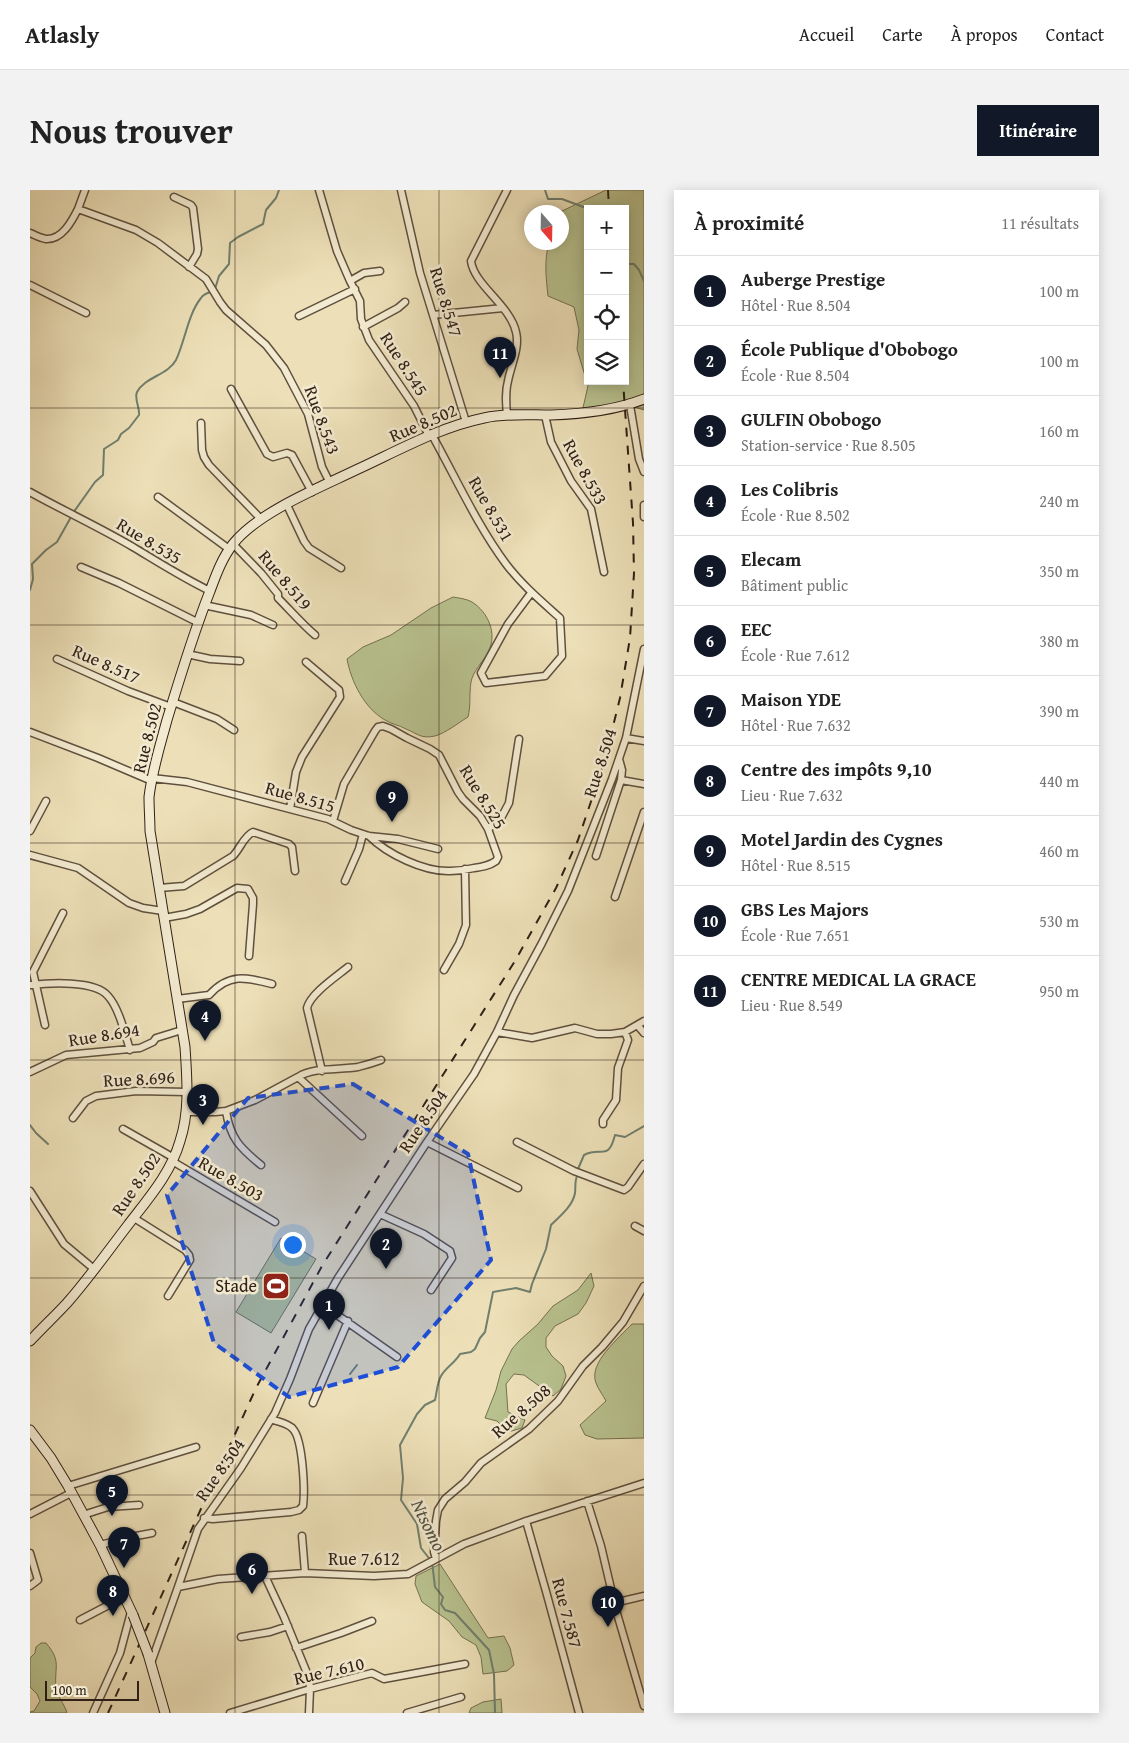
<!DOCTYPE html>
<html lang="fr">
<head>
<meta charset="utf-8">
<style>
	:root { --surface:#fff; --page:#f2f2f2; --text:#222; --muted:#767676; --line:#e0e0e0; --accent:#111827 }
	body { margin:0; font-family:"Gentium Book Plus",serif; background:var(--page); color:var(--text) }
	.controls { position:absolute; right:15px; top:15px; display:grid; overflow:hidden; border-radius:0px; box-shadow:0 2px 12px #0003 }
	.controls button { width:45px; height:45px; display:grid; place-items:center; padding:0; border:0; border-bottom:1px solid var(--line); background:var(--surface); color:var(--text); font:25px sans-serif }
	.compass { position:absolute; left:494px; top:15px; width:45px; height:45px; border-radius:50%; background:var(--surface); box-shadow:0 2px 12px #0003; rotate:160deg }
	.scale { position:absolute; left:15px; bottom:12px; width:94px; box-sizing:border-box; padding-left:5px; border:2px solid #302016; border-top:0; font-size:14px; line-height:18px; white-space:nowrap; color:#302016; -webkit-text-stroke:4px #f3ebd1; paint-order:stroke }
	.you { position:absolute; left:262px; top:1054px; width:18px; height:18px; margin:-12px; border:4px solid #fff; border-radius:50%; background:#1a73e8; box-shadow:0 0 0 8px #1a73e833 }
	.badge { display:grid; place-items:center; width:32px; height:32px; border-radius:50%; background:var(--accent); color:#fff; font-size:16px; font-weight:700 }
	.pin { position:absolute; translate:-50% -41px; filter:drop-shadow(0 1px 2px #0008) }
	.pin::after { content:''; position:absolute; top:26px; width:18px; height:15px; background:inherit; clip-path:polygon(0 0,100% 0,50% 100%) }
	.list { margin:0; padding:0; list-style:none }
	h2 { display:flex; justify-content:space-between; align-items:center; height:65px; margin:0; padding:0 20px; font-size:21px }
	h2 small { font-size:16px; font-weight:400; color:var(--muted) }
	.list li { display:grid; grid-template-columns:32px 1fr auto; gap:15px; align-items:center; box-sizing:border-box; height:70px; padding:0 20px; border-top:1px solid var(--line) }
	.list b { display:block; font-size:19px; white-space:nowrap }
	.list p { margin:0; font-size:16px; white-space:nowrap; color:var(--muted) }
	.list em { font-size:16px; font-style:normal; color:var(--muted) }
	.icon { flex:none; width:28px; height:28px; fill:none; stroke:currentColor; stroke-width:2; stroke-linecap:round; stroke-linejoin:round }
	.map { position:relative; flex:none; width:614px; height:1523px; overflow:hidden; border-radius:0px }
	header { display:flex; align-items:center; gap:30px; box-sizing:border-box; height:70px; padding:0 25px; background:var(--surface); border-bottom:1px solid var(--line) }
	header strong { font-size:24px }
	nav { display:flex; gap:28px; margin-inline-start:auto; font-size:18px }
	.intro { display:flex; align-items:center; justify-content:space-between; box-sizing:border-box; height:120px; padding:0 30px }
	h1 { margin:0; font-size:35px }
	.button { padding:12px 22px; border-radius:0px; background:var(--accent); color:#fff; font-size:18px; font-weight:700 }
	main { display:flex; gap:30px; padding:0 30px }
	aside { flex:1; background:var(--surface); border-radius:0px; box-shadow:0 2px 12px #0003 }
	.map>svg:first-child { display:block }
</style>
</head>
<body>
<header>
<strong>Atlasly</strong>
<nav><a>Accueil</a><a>Carte</a><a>À propos</a><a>Contact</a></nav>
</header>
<div class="intro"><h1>Nous trouver</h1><a class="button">Itinéraire</a></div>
<main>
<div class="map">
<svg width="614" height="1523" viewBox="0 0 614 1523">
	<rect width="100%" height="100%" fill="#ede0b8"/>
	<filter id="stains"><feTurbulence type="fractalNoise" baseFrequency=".004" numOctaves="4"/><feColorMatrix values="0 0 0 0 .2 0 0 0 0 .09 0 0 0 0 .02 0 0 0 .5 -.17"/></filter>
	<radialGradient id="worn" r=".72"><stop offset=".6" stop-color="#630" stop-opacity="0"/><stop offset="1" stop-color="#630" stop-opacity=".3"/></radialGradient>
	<!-- green -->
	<path fill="#b8c28f" stroke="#747152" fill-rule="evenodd" d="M576,0H614V220L598,215L552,222L558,196L547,159L549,140L544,117L518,106C516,88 514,70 519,53L532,52V22H530ZM558,19H595V191H558Z
		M423,407C429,408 437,409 442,412C458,422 468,444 458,462C453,472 443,481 441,492C439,504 441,515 438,527C428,533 416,543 405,546C391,549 388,544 376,539C369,535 361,534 355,530C334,518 321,491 317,469L333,457L361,445L401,418Z
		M251,1048L286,1069L241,1143L206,1122Z
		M561,1083L564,1096L556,1113L548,1124L525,1136L516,1148V1157L522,1166L533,1176L536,1186L531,1199L523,1206L494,1185L484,1184L476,1194L478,1222L495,1230L492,1238L478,1242L467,1231L455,1228L466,1200L471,1181L482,1159L489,1151L508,1134L523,1116L548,1100Z
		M602,1134H614V1248L567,1249L555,1245L550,1235L576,1211C573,1205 568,1199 566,1193C558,1173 589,1148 602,1134Z
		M410,1374L458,1448L474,1446L480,1458L484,1475L477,1481L453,1484L451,1467L446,1455L432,1447L419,1431L392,1412L385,1394L386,1386Z
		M11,1453H16C32,1472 24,1476 26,1498C27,1506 35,1515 37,1523H0V1522L4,1521L10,1511L7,1504L0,1497V1468L5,1463L6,1457Z
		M471,1509L472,1523H439L441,1518L453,1512Z"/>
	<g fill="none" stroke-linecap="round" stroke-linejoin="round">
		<!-- stream -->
		<path stroke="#707f6e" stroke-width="2" d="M515,0L518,9H532L556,18L558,35
			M595,74H604L609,80L614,91
			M185,99L189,86L199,74L200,53L208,47L233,34L236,20L246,8L249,0
			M43,323L65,292L73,285L74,259L88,250L91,244L99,238L109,225C110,218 104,209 107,202C115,187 138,185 146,170C155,151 158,124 171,108C173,105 177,103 181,102
			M0,400L3,389L2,374L16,360L27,352L41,327
			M0,935L6,943L18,954
			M548,979L554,965C572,956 578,972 585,945L595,947L614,936
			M320,1184L327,1175
			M465,1523L464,1484L459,1460L425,1423L415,1420L411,1414L413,1407L405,1397L402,1372L391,1358L387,1334L371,1310L373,1288L370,1255L387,1224L395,1215L405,1210C407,1202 407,1193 411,1186C416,1177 425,1173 430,1164L441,1162L445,1159L450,1148L455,1142L463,1102L486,1098L500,1102L502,1094L516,1059L521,1035C529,1027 543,1016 545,1003C546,996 544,991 548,984"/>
		<!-- street casing -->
		<g stroke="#5f503e" stroke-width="9">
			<path id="street" d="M289,0L307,61L320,91
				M371,0L390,83L436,232
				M144,7L161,15L163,18L168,59L167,64L159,77
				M48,19L55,0
				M0,43C5,45 10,48 16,49C32,50 42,31 48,19L106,40L128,53L176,89L190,112L196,120L236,155L254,178L278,224L292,277L300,293
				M350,81L334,83L320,91L330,111L331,129L339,150L384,216L399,246
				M0,95L56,123
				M403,125L473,118
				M269,126L325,99
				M333,137L368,118L375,112
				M201,199L237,264L243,267L257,263L262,265L282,302
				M600,215L609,269L614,282
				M477,225C476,213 475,202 478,191C481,175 490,158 486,142C480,115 444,95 441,71L477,0
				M515,225L521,252L541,291L561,319L574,382
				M171,233L172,260L174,267L179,275L231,329
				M402,245C426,288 447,335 476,374C492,395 511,411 530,428L532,466L515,486L456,493L451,483L478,434L501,403
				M0,302C34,321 69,337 103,357C128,372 153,388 180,401
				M128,307L199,359
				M257,315L274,351L279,358L311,378
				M614,315V327
				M203,354L231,383L248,404V408C260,420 272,434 285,445
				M51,377L89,393L167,432
				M174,415L221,425L243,435
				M157,464L180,469L210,471
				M27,469L98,501L141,517
				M143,512L187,529L204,540
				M0,542L68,568L122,591
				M596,548L614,551
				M122,588L157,592L298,629L321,640L339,646L368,649L408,659
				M591,590L614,594
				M260,619L266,582L272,567L310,507L309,500L276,472
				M303,631L314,594L345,541L348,537L353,536L361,539L377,548L400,559L409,565L428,602L433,609L450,626L458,639L468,667L466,671C459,676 452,677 444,678C436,680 428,681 420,681C394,682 357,664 339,646
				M458,639L471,628L479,613L489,549
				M0,641L16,611
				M0,665L48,678L99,713L113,718L133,721
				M566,666L591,590L592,580L589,569
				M315,691L329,659L333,644
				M129,698L154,696L203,666C210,659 214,646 223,642L259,654L262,657L265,681
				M585,707L614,622
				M134,728L156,724L170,719L207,698L218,699L223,708V714L219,766
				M414,780L429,754L436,735L435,679
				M0,795C19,793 65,790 78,806C89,818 95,844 100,860
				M147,809L179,805C199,783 215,787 242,794
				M15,835L3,782L33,723
				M608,836L614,843
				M467,842L502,848L545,838L567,844H581L595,842L614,831
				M292,881L277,818C280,804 307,786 318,777
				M0,882L36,865L110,858L123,852L126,848L152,840
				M268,887C284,877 309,880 328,877C336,875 343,873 351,870
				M196,921C200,948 210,958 231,975
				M157,922H185L196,921L225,910L268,887L332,946
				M43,928L56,911L66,906L106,901L157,902
				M573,934V930L586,910L588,878L598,850L595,842
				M93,939L144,968
				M397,952L488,998
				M487,952L544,981L594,1000L598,997L614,974
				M142,971L245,1032
				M0,1001L34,1054L64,1079
				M350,1024L394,1044L420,1061L422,1068L401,1100
				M104,1028L155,1060L159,1065L160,1070L138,1106
				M605,1036L614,1041
				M293,1115L367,1167
				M283,1213L318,1131
				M38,1296L166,1257
				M557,1311L571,1356L586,1420L614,1516
				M0,1324L41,1303
				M53,1325L78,1317L109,1315
				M174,1328L183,1329L261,1322L269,1320L273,1316C275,1301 273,1250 263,1239C258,1233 248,1232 241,1229
				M496,1331L517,1405L549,1523
				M272,1346L275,1383
				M70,1355L106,1346L122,1343
				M0,1363L8,1390L0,1396
				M406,1369L404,1362L406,1331L408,1320L415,1309L435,1292L451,1273L499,1239L528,1211L553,1176L572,1157L593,1132L614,1096
				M235,1386L254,1427L279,1488L280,1499L279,1523
				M148,1397L168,1339L211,1278L245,1223L260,1189L279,1139L308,1088L397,952L444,884L467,842L484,805L512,753L538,701L582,589L596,548L614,459
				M584,1413L614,1406
				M50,1430L94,1407
				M211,1447L240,1442L258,1436
				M266,1458L311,1443L342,1431
				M121,1473L148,1397L188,1389L275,1383L344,1386L378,1384L434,1354L496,1331L614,1293
				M63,1523L90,1463L101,1422
				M200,1523L280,1499L342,1483L354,1489L435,1474
				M377,1523L431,1507"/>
		</g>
		<!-- secondary casing -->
		<g stroke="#302016" stroke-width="11">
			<path id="secondary" d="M0,1151C12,1138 25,1126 37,1113C59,1088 78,1061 98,1035C118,1009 141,983 150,951C160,921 157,889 155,857L120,641C120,630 119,619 119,607C122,581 130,556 137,530C150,487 163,444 180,401C186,385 192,368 203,354C228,322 291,297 328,279C369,260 410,237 454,228C476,223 499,225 521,225C552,224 586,220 614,209
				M0,1240L21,1268L38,1296L70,1355L103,1425
				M118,1464L135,1523"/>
		</g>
		<!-- street -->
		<use href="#street" stroke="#f3ebd1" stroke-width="6"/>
		<!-- secondary -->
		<use href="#secondary" stroke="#f3ebd1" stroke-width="9"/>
		<!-- rail -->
		<path stroke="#302016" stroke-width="2" stroke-dasharray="9 9" stroke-linecap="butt" d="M578,0L579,19
			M78,1523L226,1198L292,1076L485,771L526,698L548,650L574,573L590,508L600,448L604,383L603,333L593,191"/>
		<!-- secondary-bridge casing -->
		<g stroke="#302016" stroke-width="11" stroke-linecap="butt">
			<path id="secondary-bridge" d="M103,1425L118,1464"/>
		</g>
		<!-- secondary-bridge -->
		<use href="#secondary-bridge" stroke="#f3ebd1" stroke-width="9"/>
	</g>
	<!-- marked area -->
	<path fill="#1d4ed8" fill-opacity="0.2" stroke="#1d4ed8" stroke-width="4" stroke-dasharray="10 6" stroke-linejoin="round" d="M323,894L438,964L461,1070L368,1177L259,1207L184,1153L137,1005L218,908Z"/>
	<!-- grid -->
	<path fill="none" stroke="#302016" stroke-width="1" stroke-opacity="0.55" d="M205,0V1523M409,0V1523M0,218H614M0,435H614M0,653H614M0,870H614M0,1088H614M0,1305H614"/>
	<!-- icons -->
	<defs>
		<g id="stadium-square" transform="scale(1.4375)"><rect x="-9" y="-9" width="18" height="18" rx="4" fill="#8f2418" stroke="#f3ebd1"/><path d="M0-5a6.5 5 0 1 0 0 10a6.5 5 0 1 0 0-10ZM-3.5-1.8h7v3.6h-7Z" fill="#fff"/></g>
	</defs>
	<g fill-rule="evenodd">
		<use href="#stadium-square" x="246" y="1096"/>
	</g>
	<g text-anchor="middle" stroke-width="5" stroke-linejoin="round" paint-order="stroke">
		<!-- street labels -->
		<g font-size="18" fill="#302016" stroke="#f3ebd1">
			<text transform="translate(416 112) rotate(73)" y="6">Rue 8.547</text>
			<text transform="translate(374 174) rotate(57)" y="6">Rue 8.545</text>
			<text transform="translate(292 230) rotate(70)" y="6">Rue 8.543</text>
			<text transform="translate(393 233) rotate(-23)" y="6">Rue 8.502</text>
			<text transform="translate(555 282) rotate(61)" y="6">Rue 8.533</text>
			<text transform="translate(461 319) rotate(60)" y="6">Rue 8.531</text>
			<text transform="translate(119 351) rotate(31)" y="6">Rue 8.535</text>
			<text transform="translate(255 390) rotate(50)" y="6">Rue 8.519</text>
			<text transform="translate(76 474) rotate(24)" y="6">Rue 8.517</text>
			<text transform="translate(117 548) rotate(-76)" y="6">Rue 8.502</text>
			<text transform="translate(570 573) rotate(-72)" y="6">Rue 8.504</text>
			<text transform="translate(270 607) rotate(16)" y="6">Rue 8.515</text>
			<text transform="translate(453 607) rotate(58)" y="6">Rue 8.525</text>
			<text transform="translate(74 845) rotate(-9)" y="6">Rue 8.694</text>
			<text transform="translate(109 889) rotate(-3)" y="6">Rue 8.696</text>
			<text transform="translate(393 931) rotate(-56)" y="6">Rue 8.504</text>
			<text transform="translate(201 989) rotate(30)" y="6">Rue 8.503</text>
			<text transform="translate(106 994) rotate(-56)" y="6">Rue 8.502</text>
			<text transform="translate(491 1221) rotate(-41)" y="6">Rue 8.508</text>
			<text transform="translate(190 1280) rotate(-55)" y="6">Rue 8.504</text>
			<text x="334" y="1375">Rue 7.612</text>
			<text transform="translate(537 1423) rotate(75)" y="6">Rue 7.587</text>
			<text transform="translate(299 1481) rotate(-13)" y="6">Rue 7.610</text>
		</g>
		<!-- poi labels -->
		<g font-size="18" fill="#302016" stroke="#f3ebd1" text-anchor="end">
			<text x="227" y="1102">Stade</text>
		</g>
		<!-- water labels -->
		<g font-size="19" font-style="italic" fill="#504f42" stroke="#f3ebd1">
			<text transform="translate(399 1335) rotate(64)" y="7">Ntsomo</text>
		</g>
	</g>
	<rect width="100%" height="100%" filter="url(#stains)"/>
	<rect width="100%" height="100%" fill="url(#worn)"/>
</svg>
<div class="controls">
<button>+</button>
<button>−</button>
<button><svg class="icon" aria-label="locate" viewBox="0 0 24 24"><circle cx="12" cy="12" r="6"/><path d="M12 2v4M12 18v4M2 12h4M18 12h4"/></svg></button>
<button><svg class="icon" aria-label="layers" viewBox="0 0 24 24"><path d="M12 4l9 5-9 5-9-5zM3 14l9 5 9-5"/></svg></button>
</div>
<svg class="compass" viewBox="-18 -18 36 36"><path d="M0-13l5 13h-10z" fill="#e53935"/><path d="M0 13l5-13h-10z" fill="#767676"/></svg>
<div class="scale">100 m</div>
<div class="you"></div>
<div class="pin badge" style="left:299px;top:1140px">1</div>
<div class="pin badge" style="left:356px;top:1079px">2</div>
<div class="pin badge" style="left:173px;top:935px">3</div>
<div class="pin badge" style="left:175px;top:851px">4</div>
<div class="pin badge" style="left:82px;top:1326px">5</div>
<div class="pin badge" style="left:222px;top:1404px">6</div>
<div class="pin badge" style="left:94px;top:1378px">7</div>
<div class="pin badge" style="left:83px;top:1426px">8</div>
<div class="pin badge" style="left:362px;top:632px">9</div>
<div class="pin badge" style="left:578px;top:1437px">10</div>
<div class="pin badge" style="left:470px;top:188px">11</div>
</div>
<aside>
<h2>À proximité<small>11 résultats</small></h2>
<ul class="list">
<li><span class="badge">1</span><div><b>Auberge Prestige</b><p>Hôtel · Rue 8.504</p></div><em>100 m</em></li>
<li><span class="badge">2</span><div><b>École Publique d'Obobogo</b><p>École · Rue 8.504</p></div><em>100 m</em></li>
<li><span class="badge">3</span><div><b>GULFIN Obobogo</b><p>Station-service · Rue 8.505</p></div><em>160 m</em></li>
<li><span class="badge">4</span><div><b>Les Colibris</b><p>École · Rue 8.502</p></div><em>240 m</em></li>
<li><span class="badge">5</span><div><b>Elecam</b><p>Bâtiment public</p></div><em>350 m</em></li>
<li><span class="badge">6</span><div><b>EEC</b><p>École · Rue 7.612</p></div><em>380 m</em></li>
<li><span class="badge">7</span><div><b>Maison YDE</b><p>Hôtel · Rue 7.632</p></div><em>390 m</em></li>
<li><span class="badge">8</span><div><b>Centre des impôts 9,10</b><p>Lieu · Rue 7.632</p></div><em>440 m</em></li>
<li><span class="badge">9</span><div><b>Motel Jardin des Cygnes</b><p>Hôtel · Rue 8.515</p></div><em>460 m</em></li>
<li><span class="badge">10</span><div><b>GBS Les Majors</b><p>École · Rue 7.651</p></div><em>530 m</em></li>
<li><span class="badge">11</span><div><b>CENTRE MEDICAL LA GRACE</b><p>Lieu · Rue 8.549</p></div><em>950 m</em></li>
</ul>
</aside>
</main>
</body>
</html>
